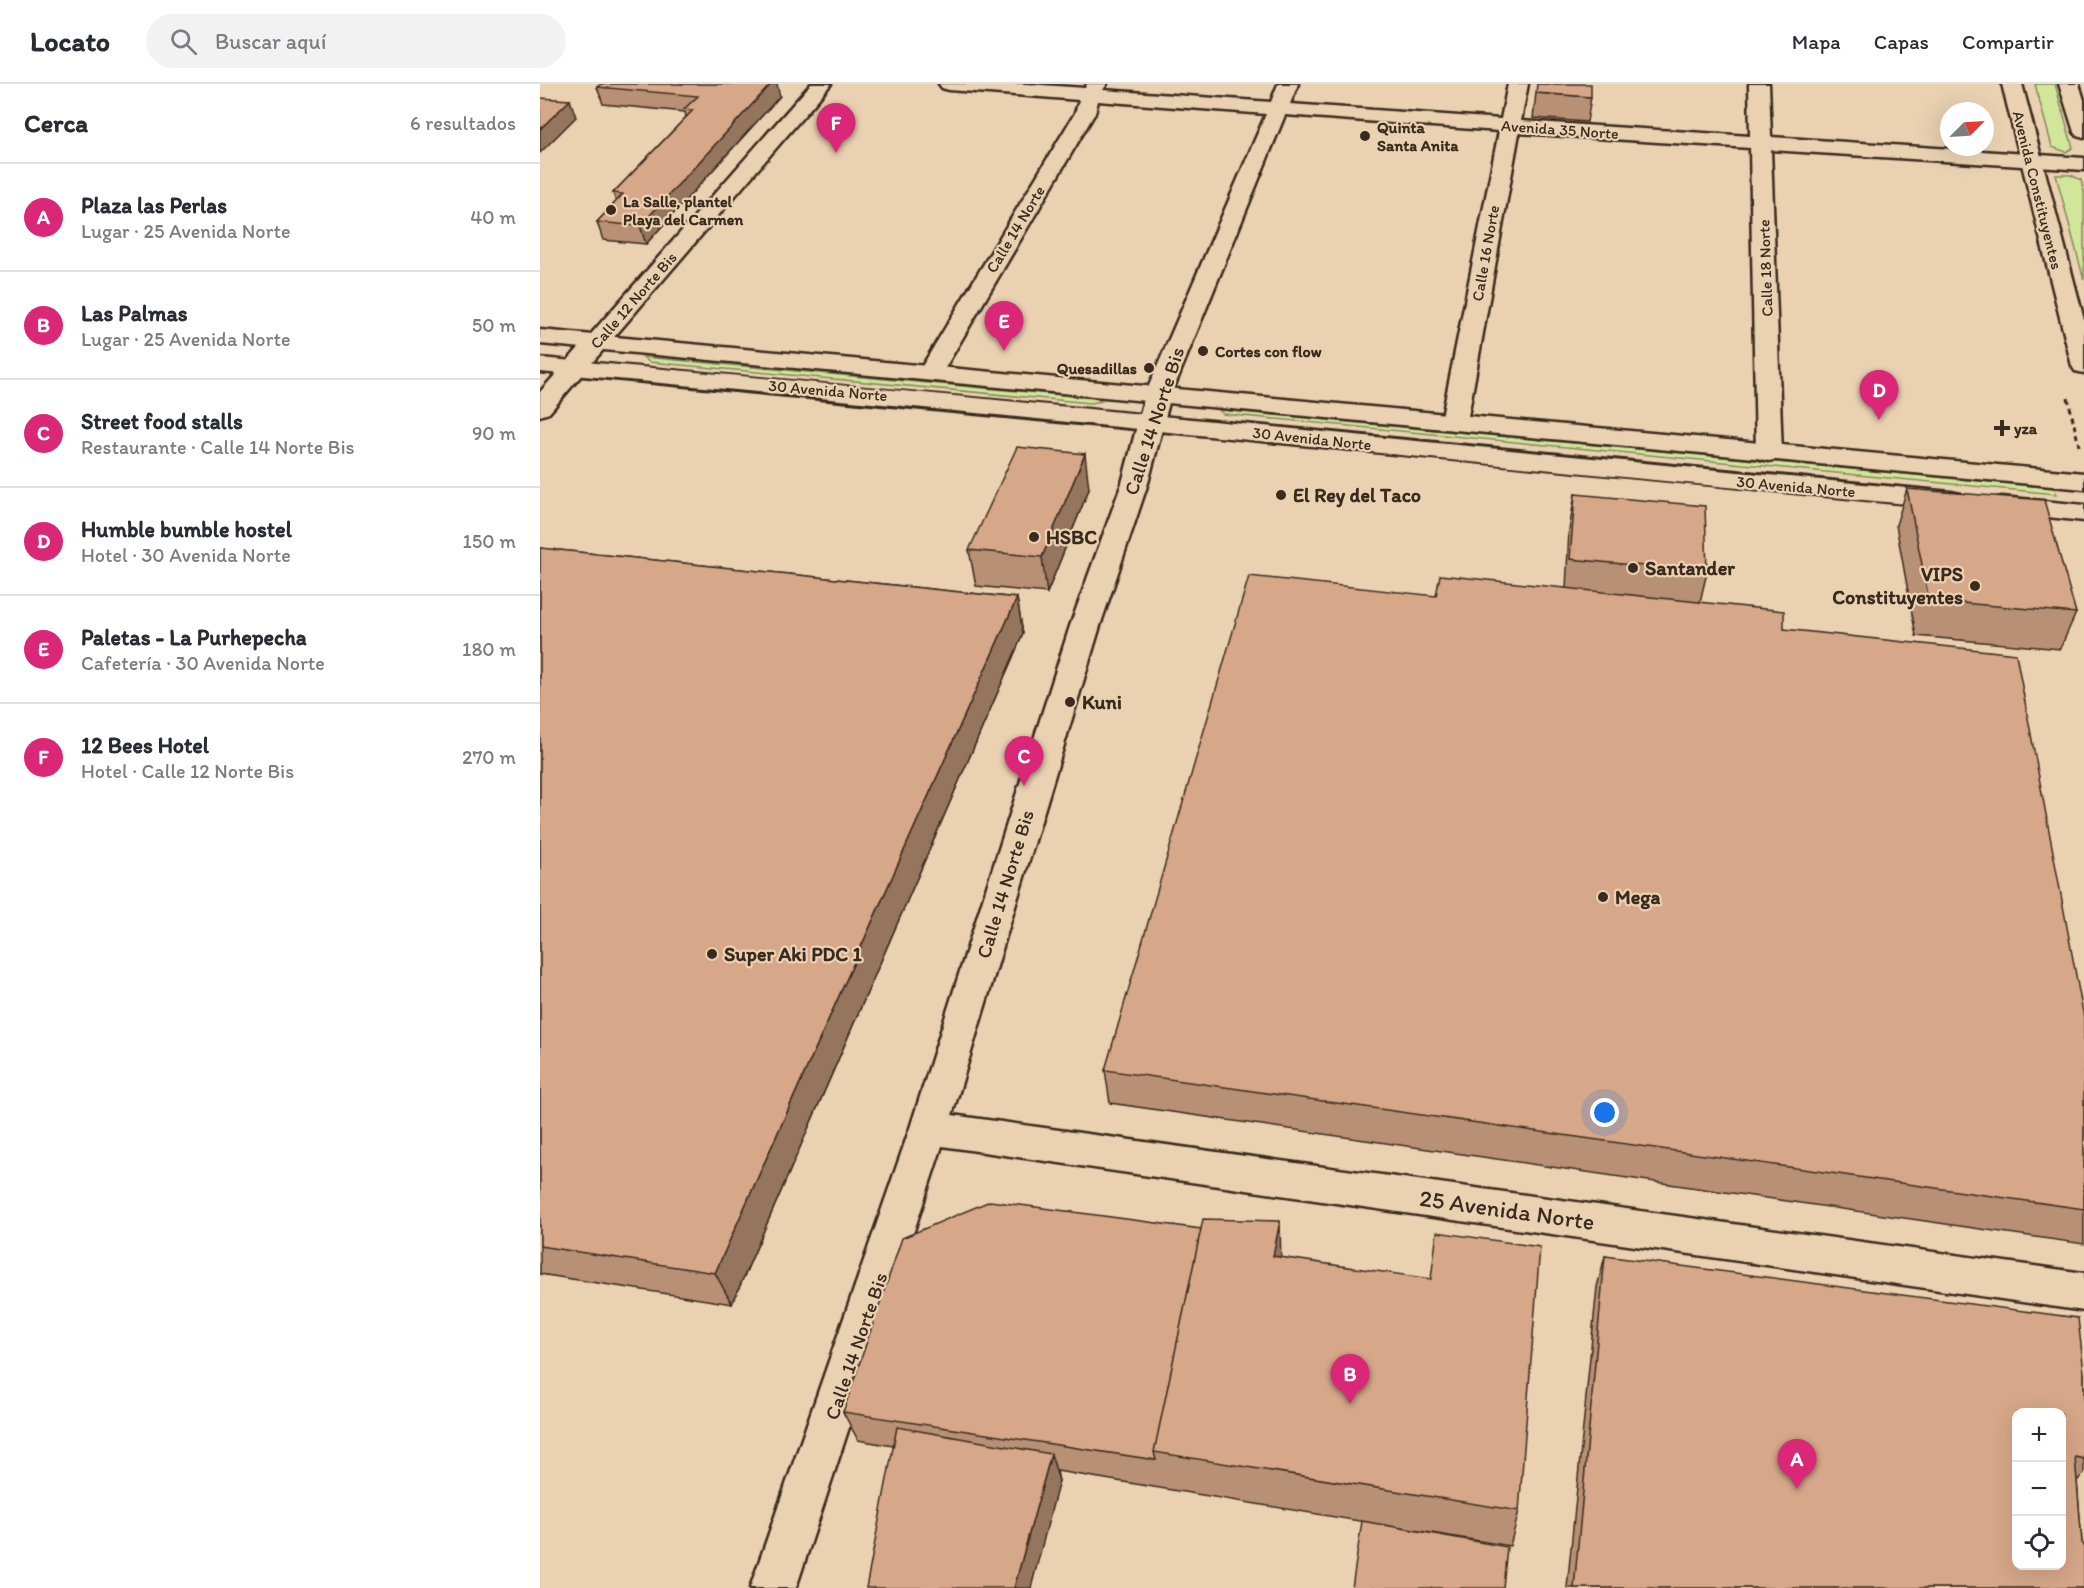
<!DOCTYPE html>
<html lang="es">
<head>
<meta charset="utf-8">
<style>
	:root { --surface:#fff; --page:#f2f2f3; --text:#2b2b33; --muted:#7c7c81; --line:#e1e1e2; --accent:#db2777 }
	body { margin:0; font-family:Itim,sans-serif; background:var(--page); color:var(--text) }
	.controls { position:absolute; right:18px; bottom:18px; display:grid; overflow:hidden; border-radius:12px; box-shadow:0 6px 24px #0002 }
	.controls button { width:54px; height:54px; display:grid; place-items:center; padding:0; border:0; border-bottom:2px solid var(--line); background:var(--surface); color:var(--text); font:30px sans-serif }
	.compass { position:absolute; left:1400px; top:18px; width:54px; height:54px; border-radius:50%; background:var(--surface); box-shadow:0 6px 24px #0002; rotate:66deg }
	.you { position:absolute; left:1065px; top:1029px; width:21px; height:21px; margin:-15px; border:4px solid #fff; border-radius:50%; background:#1a73e8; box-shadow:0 0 0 9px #1a73e833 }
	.badge { display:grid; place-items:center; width:39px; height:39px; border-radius:50%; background:var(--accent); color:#fff; font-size:20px; font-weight:700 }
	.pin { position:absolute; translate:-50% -50px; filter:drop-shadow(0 2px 3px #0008) }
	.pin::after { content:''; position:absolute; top:32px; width:21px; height:18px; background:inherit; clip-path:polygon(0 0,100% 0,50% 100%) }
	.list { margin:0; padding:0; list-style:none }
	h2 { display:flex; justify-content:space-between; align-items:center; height:78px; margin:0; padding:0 24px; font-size:26px }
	h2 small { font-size:20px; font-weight:400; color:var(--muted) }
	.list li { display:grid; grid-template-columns:39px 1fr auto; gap:18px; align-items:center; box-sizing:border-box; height:108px; padding:0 24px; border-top:2px solid var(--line) }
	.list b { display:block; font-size:22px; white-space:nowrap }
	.list p { margin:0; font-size:20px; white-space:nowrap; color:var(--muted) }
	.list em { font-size:20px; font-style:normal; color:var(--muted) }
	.icon { flex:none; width:33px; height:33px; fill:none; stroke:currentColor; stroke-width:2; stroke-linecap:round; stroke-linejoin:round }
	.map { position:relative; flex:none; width:1544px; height:1504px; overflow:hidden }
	header { display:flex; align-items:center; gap:36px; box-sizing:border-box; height:84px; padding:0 30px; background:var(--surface); border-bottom:2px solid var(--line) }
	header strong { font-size:28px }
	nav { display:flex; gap:33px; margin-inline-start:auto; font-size:21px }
	.search { width:420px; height:54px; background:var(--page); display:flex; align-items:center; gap:15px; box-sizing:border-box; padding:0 21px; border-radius:33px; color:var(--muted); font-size:22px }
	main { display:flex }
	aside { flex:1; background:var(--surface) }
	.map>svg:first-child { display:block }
</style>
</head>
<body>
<header>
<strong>Locato</strong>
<div class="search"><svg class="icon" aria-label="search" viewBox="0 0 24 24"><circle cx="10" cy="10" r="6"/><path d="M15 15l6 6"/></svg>Buscar aquí</div>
<nav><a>Mapa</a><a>Capas</a><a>Compartir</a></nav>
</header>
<main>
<aside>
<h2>Cerca<small>6 resultados</small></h2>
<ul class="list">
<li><span class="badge">A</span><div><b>Plaza las Perlas</b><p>Lugar · 25 Avenida Norte</p></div><em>40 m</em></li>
<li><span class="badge">B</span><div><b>Las Palmas</b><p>Lugar · 25 Avenida Norte</p></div><em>50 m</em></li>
<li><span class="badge">C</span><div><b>Street food stalls</b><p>Restaurante · Calle 14 Norte Bis</p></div><em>90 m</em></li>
<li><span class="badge">D</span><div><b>Humble bumble hostel</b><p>Hotel · 30 Avenida Norte</p></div><em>150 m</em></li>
<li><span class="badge">E</span><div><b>Paletas - La Purhepecha</b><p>Cafetería · 30 Avenida Norte</p></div><em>180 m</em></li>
<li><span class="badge">F</span><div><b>12 Bees Hotel</b><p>Hotel · Calle 12 Norte Bis</p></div><em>270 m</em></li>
</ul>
</aside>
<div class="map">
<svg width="1544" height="1504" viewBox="0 0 1544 1504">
	<rect width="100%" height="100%" fill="#ead1b2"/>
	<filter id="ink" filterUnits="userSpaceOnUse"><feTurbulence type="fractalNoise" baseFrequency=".0167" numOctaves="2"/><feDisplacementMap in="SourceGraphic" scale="12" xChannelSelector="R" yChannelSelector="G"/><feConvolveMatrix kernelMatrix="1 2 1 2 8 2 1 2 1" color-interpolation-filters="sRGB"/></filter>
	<g filter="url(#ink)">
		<!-- green -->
		<path fill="#d1e69b" stroke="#86885c" stroke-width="1.5" d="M1495,0H1515L1533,64L1526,68L1512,63Z
			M1516,91H1531L1541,96L1544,108V196Z
			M103,273L554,314L562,317L551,319L109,278Z
			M679,326L1515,404L1516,410L683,330Z"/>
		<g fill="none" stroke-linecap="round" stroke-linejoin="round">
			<!-- street casing -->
			<g stroke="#3b2a1e" stroke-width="5">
				<path id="street" d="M271,0H291L9,329L0,332V308Z
					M399,0H487L545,4L547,0H567L563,6L731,18L738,0H758L750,20L961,35L968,0H988L981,37L1210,52L1209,0H1229L1231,53L1544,74V86L1231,66L1242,369L1238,375L1229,377L1220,375L1216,369L1210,64L979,49L927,338L923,343L914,346L905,343L901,338L959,47L745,31L631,311L608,399L560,542L412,1031L1544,1189V1227L402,1062L256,1504H210L370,1044L530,542L582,399L605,311L726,30L558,17L555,29L402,289L399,294L390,296L381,294L378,289L535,29L539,16L409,6L402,4Z"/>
			</g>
			<!-- secondary casing -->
			<g stroke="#3b2a1e" stroke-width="5">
				<path id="secondary" d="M1462,0H1482L1544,236V289L1535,287L1532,282Z
					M1519,0H1539L1544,16V54L1537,52L1534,48Z
					M0,246L1544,389V405L0,260Z
					M0,274C471,315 940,365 1411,408L1421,410L1424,416L1421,422L1411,424C940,381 471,330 0,288Z
					M1462,413L1544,421V437L1452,427L1448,421L1452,415Z"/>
			</g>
			<!-- path -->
			<path stroke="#3b2a1e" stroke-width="3" stroke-dasharray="5 4" stroke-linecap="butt" d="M1528,314L1539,362"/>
			<!-- street -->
			<use href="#street" fill="#ead1b2" fill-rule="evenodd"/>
			<!-- secondary -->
			<use href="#secondary" fill="#ead1b2" fill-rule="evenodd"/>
		</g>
		<!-- wall -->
		<path fill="#b89075" stroke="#3b2a1e" stroke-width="1.5" d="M57,3L240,12L106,160L63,156L57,138L76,118L73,109L146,33L145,28L63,20Z
			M996,9L1051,13L1047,38L993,34Z
			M549,405L507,509L436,502L429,466Z
			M1367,405L1536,529L1520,565L1376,552L1356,441Z
			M1035,410L1167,488L1160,518L1244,545L1544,934V1160L570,1019L565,986L896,512L1026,504L1029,446Z
			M0,464L477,514L483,550L192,1220L0,1190Z
			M1065,1172L1544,1289V1389L1537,1397L1542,1459L1544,1504H1027L1057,1203Z
			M741,1174L979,1427L970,1462L517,1387L519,1397L353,1362L318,1356L303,1328Z"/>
		<!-- shaded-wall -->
		<path fill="#96755f" stroke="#3b2a1e" stroke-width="1.5" d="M231,0H237L240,12L106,160L100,142Z
			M30,16L36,33L0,69V45Z
			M545,370L549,405L507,509L502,473Z
			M477,514L483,550L192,1220L175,1189Z
			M740,1137L741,1179L733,1172Z
			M511,1370L519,1397L491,1504H474Z"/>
		<!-- building -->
		<path fill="#d6a788" stroke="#3b2a1e" stroke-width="1.5" fill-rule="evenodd" d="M61,0H231L100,142L57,138L83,110L73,109L153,26L144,25L158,12L57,3Z
			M997,0H1051V13L996,9Z
			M0,14L30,16L0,45Z
			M477,363L545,370L502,473L429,466Z
			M1367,405L1504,416L1536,529L1389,516Z
			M1035,410L1165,422L1167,488L1030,475Z
			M0,464L477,514L175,1189L0,1162Z
			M900,491L1244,527V545L1476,570L1544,934V1125L565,986L709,492L896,512Z
			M450,1117L661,1145L614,1368L616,1376L303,1328L362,1154Z
			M663,1135L740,1137L733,1172L891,1195L897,1148L1000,1163L979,1427L614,1368Z
			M1065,1172L1538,1234L1544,1289V1375L1535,1373L1542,1459L1544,1461V1504H1034ZM1476,1329H1521V1482H1476Z
			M357,1343L511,1370L474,1504H326Z
			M822,1437L967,1463L963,1504H812Z"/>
	</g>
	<!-- markers -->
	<g fill="#3b2a1e" stroke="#ead1b2" stroke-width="2">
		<circle cx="825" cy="52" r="6"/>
		<circle cx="71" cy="126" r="6"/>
		<circle cx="663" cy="267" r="6"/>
		<circle cx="609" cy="284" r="6"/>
		<path d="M1459 335h6v6h6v6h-6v6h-6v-6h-6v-6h6z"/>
		<circle cx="741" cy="411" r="6"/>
		<circle cx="494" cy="453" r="6"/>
		<circle cx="1093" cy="484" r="6"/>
		<circle cx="1435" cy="502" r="6"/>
		<circle cx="530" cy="618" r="6"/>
		<circle cx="1063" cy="813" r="6"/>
		<circle cx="172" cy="870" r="6"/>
	</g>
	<g text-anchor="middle" stroke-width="4.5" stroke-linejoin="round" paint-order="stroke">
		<!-- far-poi labels -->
		<g font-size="16" font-weight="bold" fill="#3b2a1e" stroke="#ead1b2" text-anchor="start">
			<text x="837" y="49">Quinta<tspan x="837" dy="18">Santa Anita</tspan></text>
			<text x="83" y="123">La Salle, plantel<tspan x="83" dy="18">Playa del Carmen</tspan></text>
			<text x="675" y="273">Cortes con flow</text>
			<text x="597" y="290" text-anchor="end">Quesadillas</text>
			<text x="1474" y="350">yza</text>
		</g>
		<!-- far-street labels -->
		<g font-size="16" fill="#3b2a1e" stroke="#ead1b2">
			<text transform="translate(1020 45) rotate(4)" y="6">Avenida 35 Norte</text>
			<text transform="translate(1498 106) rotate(76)" y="6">Avenida Constituyentes</text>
			<text transform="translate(475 145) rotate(-59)" y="6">Calle 14 Norte</text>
			<text transform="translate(945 169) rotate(-80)" y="6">Calle 16 Norte</text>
			<text transform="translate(1225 184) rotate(-92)" y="6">Calle 18 Norte</text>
			<text transform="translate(93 216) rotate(-49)" y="6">Calle 12 Norte Bis</text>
			<text transform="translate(288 306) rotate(5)" y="6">30 Avenida Norte</text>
			<text transform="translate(772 354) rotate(6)" y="6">30 Avenida Norte</text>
			<text transform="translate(1256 402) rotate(5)" y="6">30 Avenida Norte</text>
		</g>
		<!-- street labels -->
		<g font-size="20" fill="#3b2a1e" stroke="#ead1b2">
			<text transform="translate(614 337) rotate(-72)" y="7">Calle 14 Norte Bis</text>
			<text transform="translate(465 800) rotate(-73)" y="7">Calle 14 Norte Bis</text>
			<text transform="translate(316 1262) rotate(-71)" y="7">Calle 14 Norte Bis</text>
		</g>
		<!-- poi labels -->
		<g font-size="20" font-weight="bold" fill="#3b2a1e" stroke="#ead1b2" text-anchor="start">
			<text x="753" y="418">El Rey del Taco</text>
			<text x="506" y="460">HSBC</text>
			<text x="1105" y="491">Santander</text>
			<text x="1423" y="497" text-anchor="end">VIPS<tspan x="1423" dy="23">Constituyentes</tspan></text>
			<text x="542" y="625">Kuni</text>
			<text x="1075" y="820">Mega</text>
			<text x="184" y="877">Super Aki PDC 1</text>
		</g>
		<!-- near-street labels -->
		<g font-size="24" fill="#3b2a1e" stroke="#ead1b2">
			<text transform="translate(967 1126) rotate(8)" y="8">25 Avenida Norte</text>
		</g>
	</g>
</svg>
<div class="controls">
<button>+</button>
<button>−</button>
<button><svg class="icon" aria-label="locate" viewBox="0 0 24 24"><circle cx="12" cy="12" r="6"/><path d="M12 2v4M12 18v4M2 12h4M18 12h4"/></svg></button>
</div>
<svg class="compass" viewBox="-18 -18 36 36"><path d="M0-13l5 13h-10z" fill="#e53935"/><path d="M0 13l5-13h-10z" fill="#7c7c81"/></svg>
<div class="you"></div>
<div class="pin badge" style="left:1257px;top:1405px">A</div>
<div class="pin badge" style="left:810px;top:1320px">B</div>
<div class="pin badge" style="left:484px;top:702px">C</div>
<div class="pin badge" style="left:1339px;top:336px">D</div>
<div class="pin badge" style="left:464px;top:267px">E</div>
<div class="pin badge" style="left:296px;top:69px">F</div>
</div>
</main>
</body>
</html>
